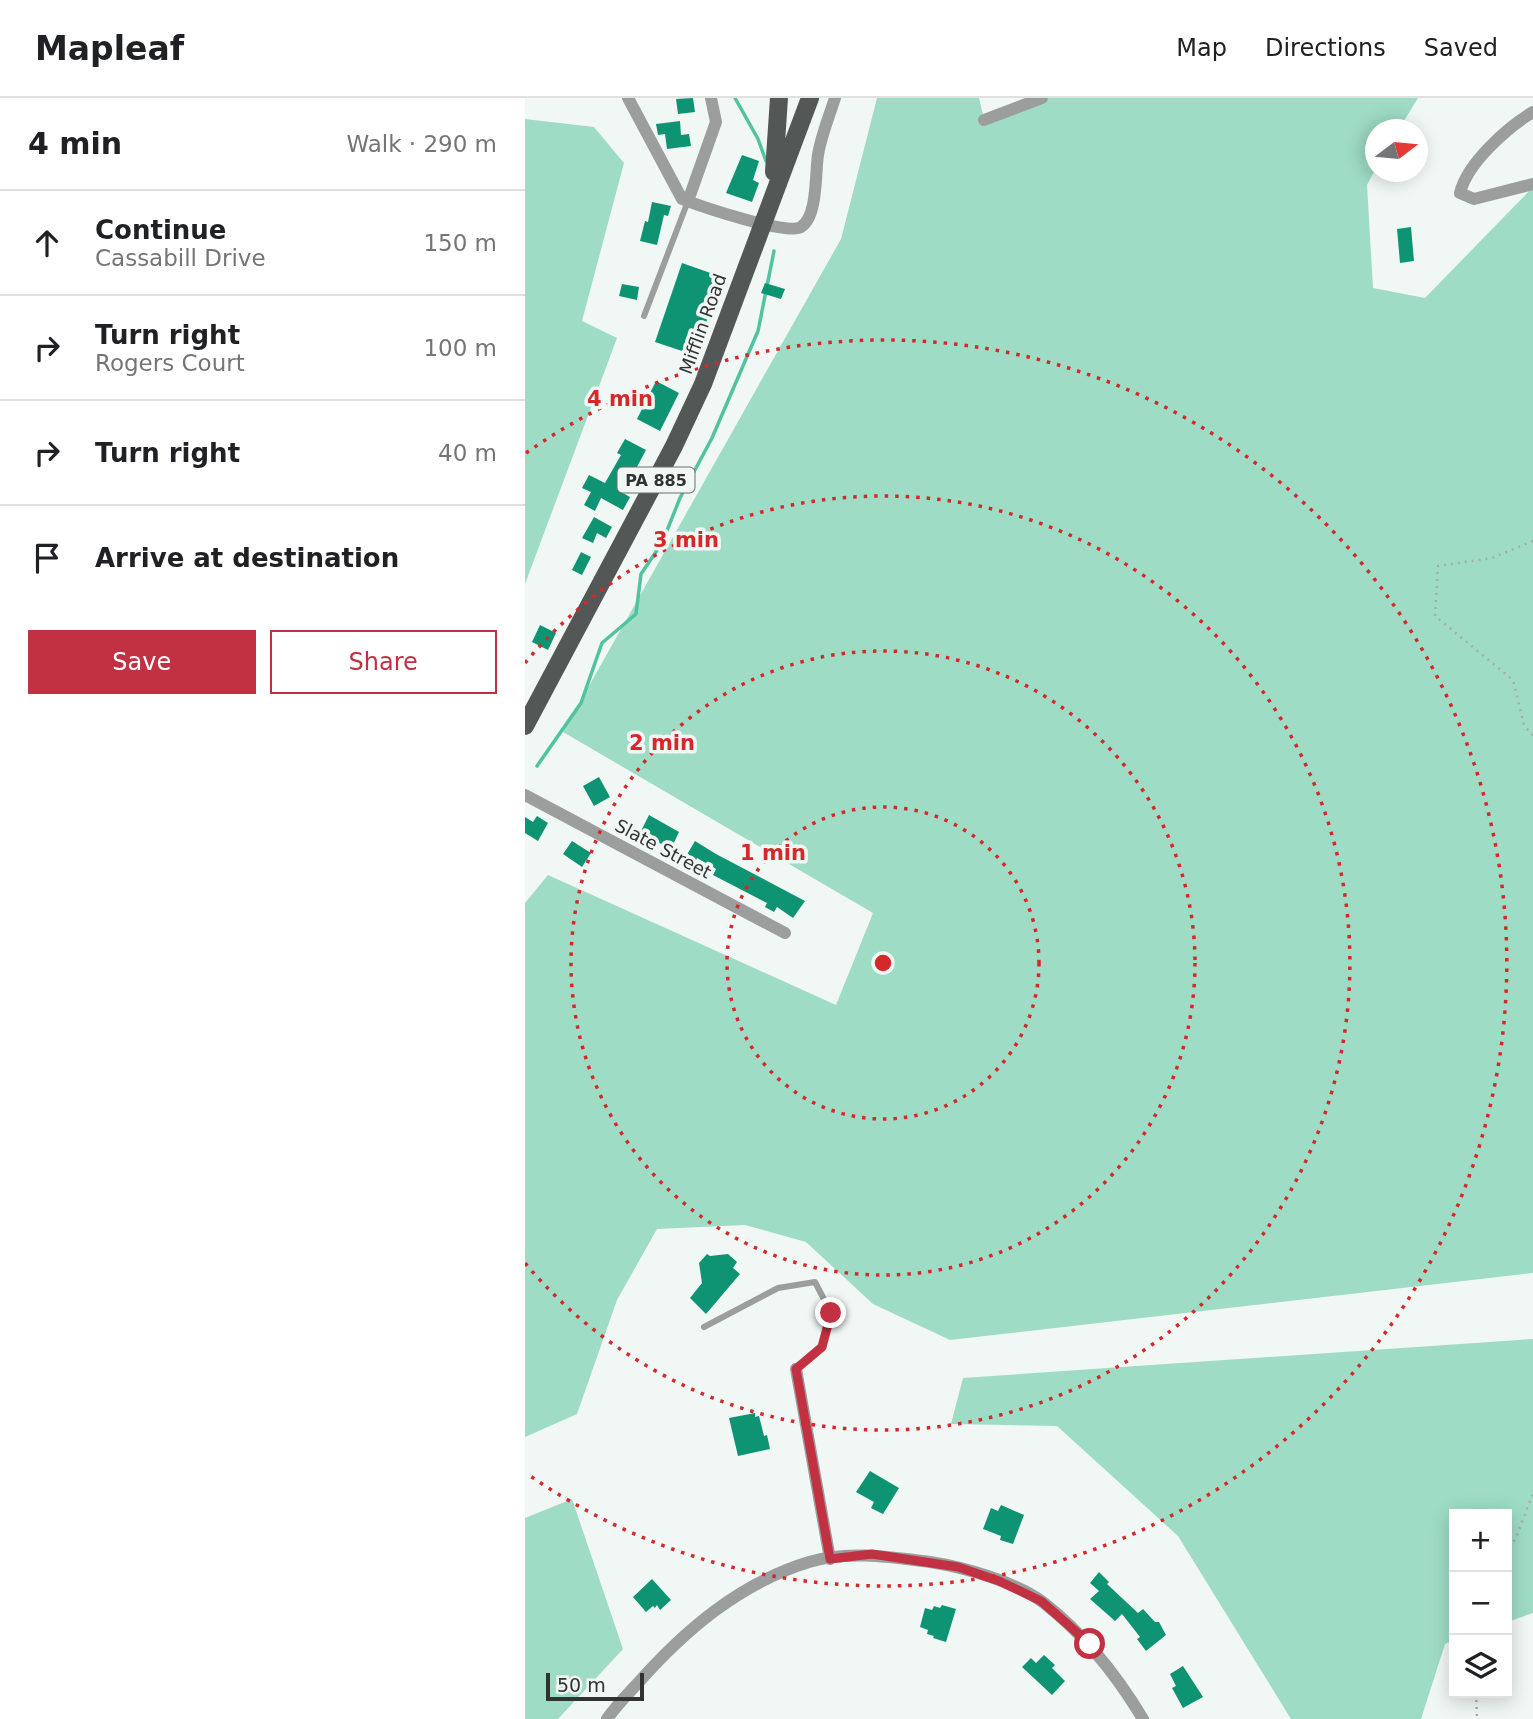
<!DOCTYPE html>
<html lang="en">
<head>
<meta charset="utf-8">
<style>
	:root { --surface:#fff; --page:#f6f6f6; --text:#202124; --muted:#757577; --line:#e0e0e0; --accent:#c13141 }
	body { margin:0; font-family:"DejaVu Sans",sans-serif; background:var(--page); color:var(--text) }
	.controls { position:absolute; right:21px; bottom:21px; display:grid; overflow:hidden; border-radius:0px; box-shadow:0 4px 18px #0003 }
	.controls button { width:63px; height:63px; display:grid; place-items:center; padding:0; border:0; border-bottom:2px solid var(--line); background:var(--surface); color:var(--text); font:35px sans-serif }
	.compass { position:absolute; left:840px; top:21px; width:63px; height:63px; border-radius:50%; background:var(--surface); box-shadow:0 4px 18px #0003; rotate:74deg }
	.scale { position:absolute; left:21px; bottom:18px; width:98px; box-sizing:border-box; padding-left:7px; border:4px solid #313332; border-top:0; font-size:19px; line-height:24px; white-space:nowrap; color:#313332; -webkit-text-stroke:5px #f1f7f5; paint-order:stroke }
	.stop { position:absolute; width:21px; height:21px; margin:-16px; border:5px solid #c13141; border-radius:50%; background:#fff }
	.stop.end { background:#c13141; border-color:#fff; box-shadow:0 2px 7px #0008 }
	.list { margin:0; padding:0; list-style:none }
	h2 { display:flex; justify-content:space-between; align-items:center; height:91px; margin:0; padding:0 28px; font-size:30px }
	h2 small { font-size:23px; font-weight:400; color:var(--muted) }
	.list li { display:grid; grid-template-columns:46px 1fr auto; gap:21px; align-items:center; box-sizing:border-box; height:105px; padding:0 28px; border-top:2px solid var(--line) }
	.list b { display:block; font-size:26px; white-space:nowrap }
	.list p { margin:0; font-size:23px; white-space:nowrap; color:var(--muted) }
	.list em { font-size:23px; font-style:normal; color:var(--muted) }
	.actions { display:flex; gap:14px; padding:21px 28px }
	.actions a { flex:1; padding:16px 0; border:2px solid var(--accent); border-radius:0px; text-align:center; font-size:24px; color:var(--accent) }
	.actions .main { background:var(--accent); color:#fff }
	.icon { flex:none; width:38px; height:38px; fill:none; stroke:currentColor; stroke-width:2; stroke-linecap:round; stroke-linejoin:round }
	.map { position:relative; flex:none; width:1008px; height:1621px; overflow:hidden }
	header { display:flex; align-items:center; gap:42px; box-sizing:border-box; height:98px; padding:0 35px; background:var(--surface); border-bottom:2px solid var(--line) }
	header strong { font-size:33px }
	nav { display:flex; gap:38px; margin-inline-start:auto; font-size:24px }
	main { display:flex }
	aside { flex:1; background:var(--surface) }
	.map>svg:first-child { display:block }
</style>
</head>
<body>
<header>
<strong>Mapleaf</strong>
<nav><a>Map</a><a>Directions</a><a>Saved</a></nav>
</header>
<main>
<aside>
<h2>4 min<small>Walk · 290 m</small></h2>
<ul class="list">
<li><svg class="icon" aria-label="ahead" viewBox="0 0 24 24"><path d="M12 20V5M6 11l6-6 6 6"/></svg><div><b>Continue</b><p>Cassabill Drive</p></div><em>150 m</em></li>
<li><svg class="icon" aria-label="right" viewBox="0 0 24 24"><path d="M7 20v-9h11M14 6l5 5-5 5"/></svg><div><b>Turn right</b><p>Rogers Court</p></div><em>100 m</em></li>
<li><svg class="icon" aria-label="right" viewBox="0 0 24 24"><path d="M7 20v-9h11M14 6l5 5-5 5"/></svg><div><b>Turn right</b></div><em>40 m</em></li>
<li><svg class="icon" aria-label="arrive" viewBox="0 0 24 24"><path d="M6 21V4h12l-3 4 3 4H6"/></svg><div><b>Arrive at destination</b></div></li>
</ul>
<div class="actions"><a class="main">Save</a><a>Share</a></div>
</aside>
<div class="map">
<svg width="1008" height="1621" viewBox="0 0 1008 1621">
	<rect width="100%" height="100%" fill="#f1f7f5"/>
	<!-- green -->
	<path fill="#9fdcc5" d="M352,0H454L459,21L517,0H893L874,31L850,32V72L842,87L848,190L900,200L1008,89V1175L425,1242L348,1206L281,1144L220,1127L132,1131L92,1202L52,1316L0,1339V805L23,777L311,907L348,815L38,634L316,141Z
		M0,21L69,29L99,65L57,223L92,240L0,486Z
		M1008,1241V1515L982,1524V1416H929V1542L920,1546L896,1621H766L653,1438L532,1328L426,1326L438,1280Z
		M47,1401L98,1551L33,1621H0V1420Z"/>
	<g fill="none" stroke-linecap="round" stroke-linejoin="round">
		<!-- stream -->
		<path stroke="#52c3a0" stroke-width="3.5" d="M210,0L233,41L241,63
			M12,668L56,605L77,545L111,516L116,476L137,445L155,400L187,340L233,233L249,153"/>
	</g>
	<!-- building -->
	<path fill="#0e9473" d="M168,0L170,14L153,16L151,1Z
		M155,23L156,37L164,36L166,48L142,51L140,36L133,37L131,26Z
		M217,57L234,63L228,82L234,85L227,104L201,95Z
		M127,104L146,108L143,118L139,117L132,147L115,143L120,123L123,124Z
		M886,129L889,163L875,165L872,131Z
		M157,165L197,179L178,234L174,232L166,256L130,244Z
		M240,185L260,191L256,201L236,195Z
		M97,186L114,189L112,202L94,198Z
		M131,283L154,295L135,333L112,321Z
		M100,341L121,352L98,395L105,399L98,412L76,400L70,413L59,407L66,394L57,390L64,377L80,385L96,357L92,355Z
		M69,419L87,429L81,440L72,435L68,445L57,440Z
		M56,454L66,459L57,477L47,472Z
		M15,527L31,535L23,552L7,544Z
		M74,679L85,699L69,708L58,688Z
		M124,717L154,734L146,751L115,735Z
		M12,718L23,725L13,743L0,735V719L8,724Z
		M47,743L66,755L57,769L38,756Z
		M170,743L191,756L280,803L268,820L252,809L249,814L240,809L242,805L188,777L191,771L172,760L169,766L160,760Z
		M182,1156L185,1158L203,1156L212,1164L208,1170L215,1176L181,1216L165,1200L177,1185L174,1165Z
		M230,1315V1319L234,1318L239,1338L242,1337L245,1351L213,1358L204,1320Z
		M345,1373L374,1390L358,1416L346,1410L349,1404L331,1394Z
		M476,1407L499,1417L488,1446L475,1442L476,1438L458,1431L466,1410L473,1413Z
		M574,1474L584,1484L582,1486L613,1515L618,1511L630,1524H634L641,1537L621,1553L612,1541L615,1539L597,1516L590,1523L565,1501L574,1493L565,1485Z
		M127,1481L146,1502L135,1512L132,1507L130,1510L128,1508L121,1514L108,1499Z
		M417,1507L431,1511L421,1544L408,1540L409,1538L402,1536L403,1532L395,1529L400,1510L407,1512L409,1508L415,1510Z
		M519,1557L530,1567L527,1570L540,1583L527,1597L497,1569L506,1560L511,1565Z
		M658,1568L678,1599L658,1610L647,1590L651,1588L645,1576Z"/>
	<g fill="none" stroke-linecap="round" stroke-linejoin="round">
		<!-- path -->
		<path stroke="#a8adab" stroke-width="2.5" stroke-dasharray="2 5" stroke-linecap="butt" d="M1008,443L967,460L913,468L910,518L988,582L999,627L1008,638
			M982,1456L992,1437L1008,1395
			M951,1595L952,1621"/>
		<!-- lane -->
		<path stroke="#9b9e9d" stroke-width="6" d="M119,218L163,103
			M179,1229L253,1190L290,1184L306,1215L297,1249L271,1271"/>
		<!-- street -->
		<path stroke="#9b9e9d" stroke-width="12" d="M103,0L157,101C175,108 263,138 276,129C293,118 290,76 293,57C296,38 304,19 310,0
			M1008,14C983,29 942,65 935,95L949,101L1008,86
			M459,22L517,0
			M163,103L191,24L186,0
			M0,697L260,835
			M271,1271L305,1461
			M82,1621C91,1608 103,1596 113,1585C160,1532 215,1485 284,1464C322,1452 366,1459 405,1464C438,1469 492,1484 519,1505C560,1537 591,1576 618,1621"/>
		<!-- primary -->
		<path stroke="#535755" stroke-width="18" d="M249,74L254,0
			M0,628L149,348L178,286L285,0"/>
	</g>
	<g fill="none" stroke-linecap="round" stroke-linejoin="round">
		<!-- route -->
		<path stroke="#c13141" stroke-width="9" d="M306,1215L297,1249L271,1271L305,1461L347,1456L433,1469L474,1483L516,1503L565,1546"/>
	</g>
	<!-- distance rings -->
	<g fill="none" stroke="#d62828" stroke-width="3.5" stroke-dasharray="3.5 7">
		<circle cx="358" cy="865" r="156"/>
		<circle cx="358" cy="865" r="312"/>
		<path d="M0 565A467 467 0 1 1 0 1165"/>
		<path d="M1 355A623 623 0 1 1 1 1375"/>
	</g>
	<g text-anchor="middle" stroke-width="7" stroke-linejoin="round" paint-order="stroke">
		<!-- shield labels -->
		<rect fill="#f1f7f5" stroke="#6b6e6c" stroke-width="2" x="92.5" y="369.5" width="77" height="25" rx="5"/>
		<g font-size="16" font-weight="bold" fill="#313332">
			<text x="131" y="388">PA 885</text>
		</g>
		<!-- street labels -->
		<g font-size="18" fill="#313332" stroke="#f1f7f5">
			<text transform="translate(178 226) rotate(-70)" y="6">Mifflin Road</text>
			<text transform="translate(138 751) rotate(28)" y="6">Slate Street</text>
		</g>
	</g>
	<circle cx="358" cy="865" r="10" fill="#d62828" stroke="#f1f7f5" stroke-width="3.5"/>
	<g font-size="21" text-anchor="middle" font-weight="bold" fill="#d62828" stroke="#f1f7f5" stroke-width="7" stroke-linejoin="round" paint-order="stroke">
		<text x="95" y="308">4 min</text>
		<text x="161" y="449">3 min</text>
		<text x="137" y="652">2 min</text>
		<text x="248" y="762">1 min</text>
	</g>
</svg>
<div class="controls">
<button>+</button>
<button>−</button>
<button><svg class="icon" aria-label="layers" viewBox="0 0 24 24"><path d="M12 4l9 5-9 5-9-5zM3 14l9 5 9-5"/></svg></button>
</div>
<svg class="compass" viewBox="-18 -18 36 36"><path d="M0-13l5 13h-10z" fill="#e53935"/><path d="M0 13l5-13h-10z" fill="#757577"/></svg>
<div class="scale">50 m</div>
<div class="stop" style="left:565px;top:1546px"></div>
<div class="stop end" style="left:306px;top:1215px"></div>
</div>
</main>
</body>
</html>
